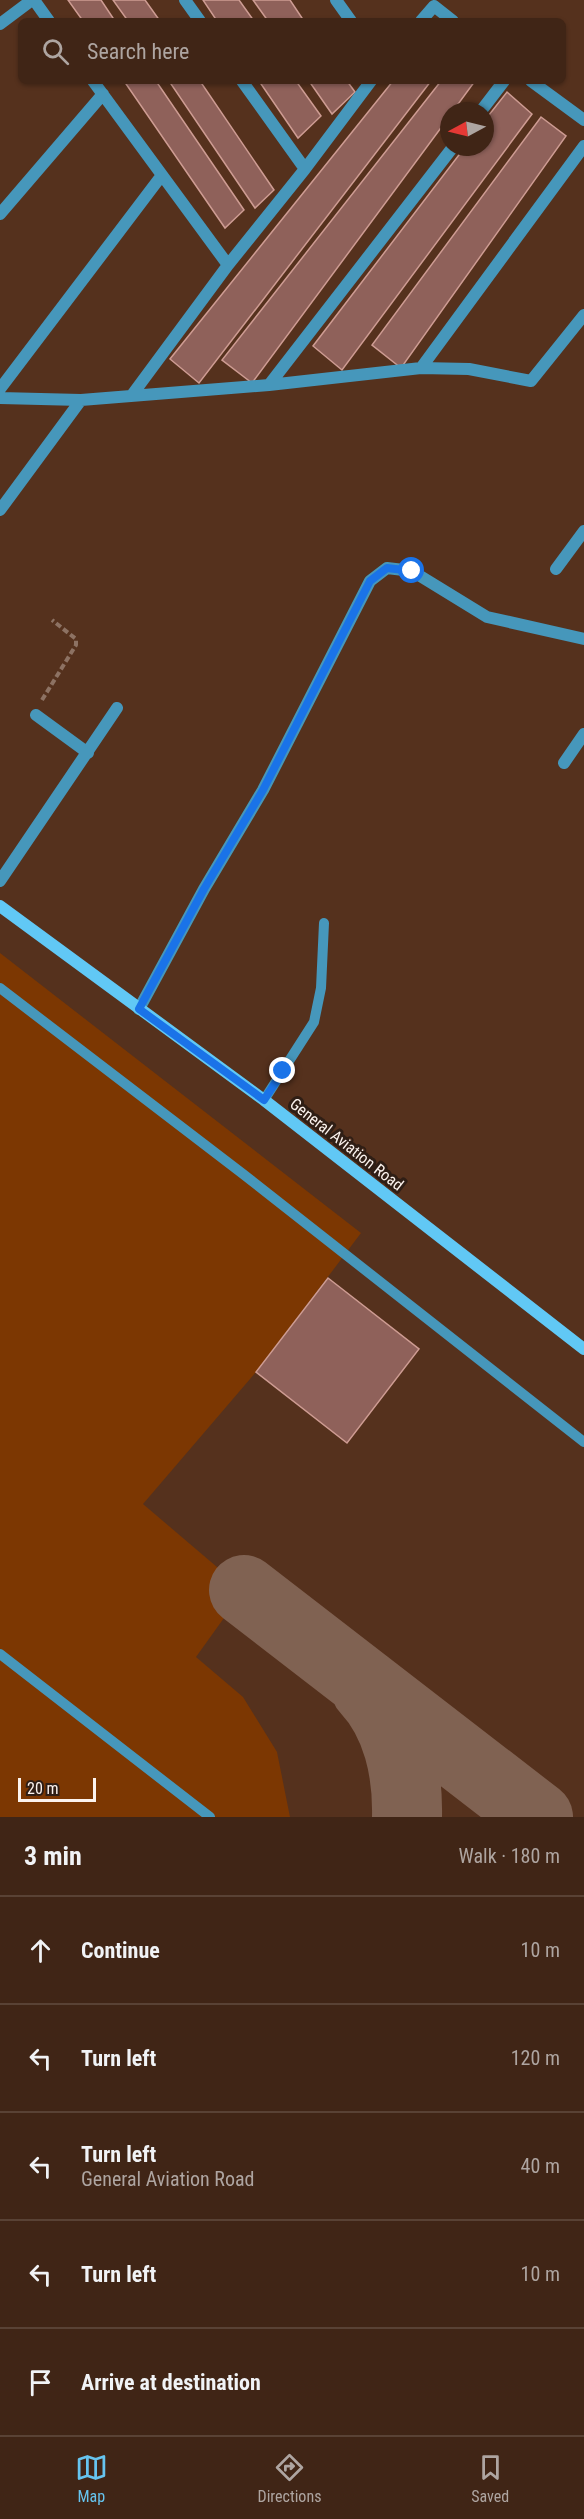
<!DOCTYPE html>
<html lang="en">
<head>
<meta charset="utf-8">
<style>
	:root { --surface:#402516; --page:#472d1f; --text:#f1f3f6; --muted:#aea5a1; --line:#594235; --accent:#66c4ef }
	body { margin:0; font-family:"Roboto Condensed",sans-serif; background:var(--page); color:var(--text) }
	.compass { position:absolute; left:440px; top:102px; width:54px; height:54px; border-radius:50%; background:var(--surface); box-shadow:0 2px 4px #0004; rotate:263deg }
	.scale { position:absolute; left:18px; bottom:15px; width:78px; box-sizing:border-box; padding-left:6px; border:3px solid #fcf3ee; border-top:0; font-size:16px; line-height:21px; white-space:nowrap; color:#fcf3ee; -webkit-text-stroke:4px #2f1e15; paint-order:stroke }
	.stop { position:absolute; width:18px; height:18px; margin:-14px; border:4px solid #1a73e8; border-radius:50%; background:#fff }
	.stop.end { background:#1a73e8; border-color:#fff; box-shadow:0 2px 6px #0008 }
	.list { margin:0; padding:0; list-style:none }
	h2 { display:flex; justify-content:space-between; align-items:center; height:78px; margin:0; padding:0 24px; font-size:26px }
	h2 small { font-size:20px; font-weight:400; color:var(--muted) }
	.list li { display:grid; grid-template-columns:39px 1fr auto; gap:18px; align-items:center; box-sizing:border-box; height:108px; padding:0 24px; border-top:2px solid var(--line) }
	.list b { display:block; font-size:22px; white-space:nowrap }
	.list p { margin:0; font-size:20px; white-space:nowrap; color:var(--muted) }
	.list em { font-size:20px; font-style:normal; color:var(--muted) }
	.icon { flex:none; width:33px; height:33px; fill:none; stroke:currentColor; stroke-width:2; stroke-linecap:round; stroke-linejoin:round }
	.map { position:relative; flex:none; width:584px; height:1817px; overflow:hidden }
	.search { position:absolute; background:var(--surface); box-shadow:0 2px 4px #0004; left:18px; right:18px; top:18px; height:66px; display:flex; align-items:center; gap:15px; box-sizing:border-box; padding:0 21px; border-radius:9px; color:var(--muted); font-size:22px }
	.sheet { height:618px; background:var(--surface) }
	nav { display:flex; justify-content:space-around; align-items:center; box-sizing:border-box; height:84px; border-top:2px solid var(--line); background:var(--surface); font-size:16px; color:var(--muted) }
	nav a { display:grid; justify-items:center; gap:3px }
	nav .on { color:var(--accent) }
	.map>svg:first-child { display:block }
</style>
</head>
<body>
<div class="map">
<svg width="584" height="1817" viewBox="0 0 584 1817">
	<rect width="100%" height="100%" fill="#55311d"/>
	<!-- green -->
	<path fill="#7c3702" d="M0,953L361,1233L256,1372L143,1504L244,1590L196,1657L243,1697L277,1752L290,1817H0Z"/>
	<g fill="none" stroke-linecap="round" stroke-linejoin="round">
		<!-- taxiway -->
		<path stroke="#806252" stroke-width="70" d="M244,1590L538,1817
			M366,1689C398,1723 408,1772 407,1817"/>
	</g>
	<!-- building -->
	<path fill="#8f615a" stroke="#ce9c93" stroke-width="1.5" d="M68,0H101L115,21H83Z
		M113,0H145L160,21H128Z
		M203,0H239L254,21H217Z
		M253,0H290L304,21H268Z
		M124,81H156L244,210L225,228Z
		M169,81H200L274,190L255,208Z
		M259,81H296L321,116L298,138Z
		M309,81H347L355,92L332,114Z
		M393,81H431L199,383L170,359Z
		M441,81H475L453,111H449V117L252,383L222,360Z
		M507,92L532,114L342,370L313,346L465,147H485V120Z
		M541,117L566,136L401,368L372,345Z
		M328,1278L419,1349L347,1443L256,1372Z"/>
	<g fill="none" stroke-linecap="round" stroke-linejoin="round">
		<!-- path -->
		<path stroke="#8d7263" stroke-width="4" stroke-dasharray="6 3" stroke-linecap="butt" d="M42,700L76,645V639L52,620"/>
		<!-- lane -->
		<path stroke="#4697bb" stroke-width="10" d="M0,988L243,1174L584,1442
			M264,1100L314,1022L321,988L324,923
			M0,1654L210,1817"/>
		<!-- street -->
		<path stroke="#4697bb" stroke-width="12" d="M34,0L49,21
			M185,0L200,21
			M336,0L351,21
			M421,21L434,6L453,21
			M0,24L32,0
			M93,81L228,265
			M242,81L305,169
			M531,81L584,120
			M481,111L504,81
			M0,214L103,94
			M421,368L584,146
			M269,385L453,147
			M0,389L162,175
			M132,395L228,265L305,169L371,81
			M0,398L81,400L269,385L421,368L469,369L531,381L584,315
			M0,510L81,400
			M556,569L584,531
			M36,715L88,753
			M564,763L584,734
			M0,881L117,708
			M139,1009L204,889L263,790L370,581L387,568L412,571L487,617L584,639"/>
		<!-- secondary -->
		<path stroke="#61c8f5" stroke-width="12" d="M0,906L264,1100L584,1349"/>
	</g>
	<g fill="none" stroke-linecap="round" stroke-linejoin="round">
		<!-- route -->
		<path stroke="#1a73e8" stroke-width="8" d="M283,1071L264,1100L139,1009L204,889L263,790L370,581L387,568L412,571"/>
	</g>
	<g text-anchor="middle" stroke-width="6" stroke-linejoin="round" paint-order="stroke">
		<!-- street labels -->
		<g font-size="16" fill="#fcf3ee" stroke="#2f1e15">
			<text transform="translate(347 1144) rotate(38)" y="6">General Aviation Road</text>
		</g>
	</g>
</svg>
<svg class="compass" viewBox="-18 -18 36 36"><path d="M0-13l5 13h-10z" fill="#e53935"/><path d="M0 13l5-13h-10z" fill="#aea5a1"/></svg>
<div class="scale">20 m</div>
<div class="stop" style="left:412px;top:571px"></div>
<div class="stop end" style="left:283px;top:1071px"></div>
<div class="search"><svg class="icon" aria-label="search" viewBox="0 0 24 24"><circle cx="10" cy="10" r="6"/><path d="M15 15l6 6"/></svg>Search here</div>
</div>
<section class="sheet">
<h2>3 min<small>Walk · 180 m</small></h2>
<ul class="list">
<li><svg class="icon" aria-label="ahead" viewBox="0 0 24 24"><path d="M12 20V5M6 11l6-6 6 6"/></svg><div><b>Continue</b></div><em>10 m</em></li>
<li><svg class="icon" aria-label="left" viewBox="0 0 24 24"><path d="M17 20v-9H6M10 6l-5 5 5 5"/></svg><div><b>Turn left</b></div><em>120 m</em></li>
<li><svg class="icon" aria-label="left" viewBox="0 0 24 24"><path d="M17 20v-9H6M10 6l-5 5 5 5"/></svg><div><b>Turn left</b><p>General Aviation Road</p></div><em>40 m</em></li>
<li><svg class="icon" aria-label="left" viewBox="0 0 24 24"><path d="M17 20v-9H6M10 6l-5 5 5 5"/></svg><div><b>Turn left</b></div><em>10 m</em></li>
<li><svg class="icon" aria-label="arrive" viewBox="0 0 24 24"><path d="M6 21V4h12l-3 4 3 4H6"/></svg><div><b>Arrive at destination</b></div></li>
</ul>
</section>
<nav>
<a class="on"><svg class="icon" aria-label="map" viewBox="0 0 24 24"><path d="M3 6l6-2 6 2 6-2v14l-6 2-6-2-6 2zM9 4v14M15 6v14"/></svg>Map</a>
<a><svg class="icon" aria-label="directions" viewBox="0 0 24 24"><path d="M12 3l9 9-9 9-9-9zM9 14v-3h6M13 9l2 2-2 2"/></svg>Directions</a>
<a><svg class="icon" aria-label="saved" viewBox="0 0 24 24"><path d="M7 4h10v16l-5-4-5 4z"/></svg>Saved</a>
</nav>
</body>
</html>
